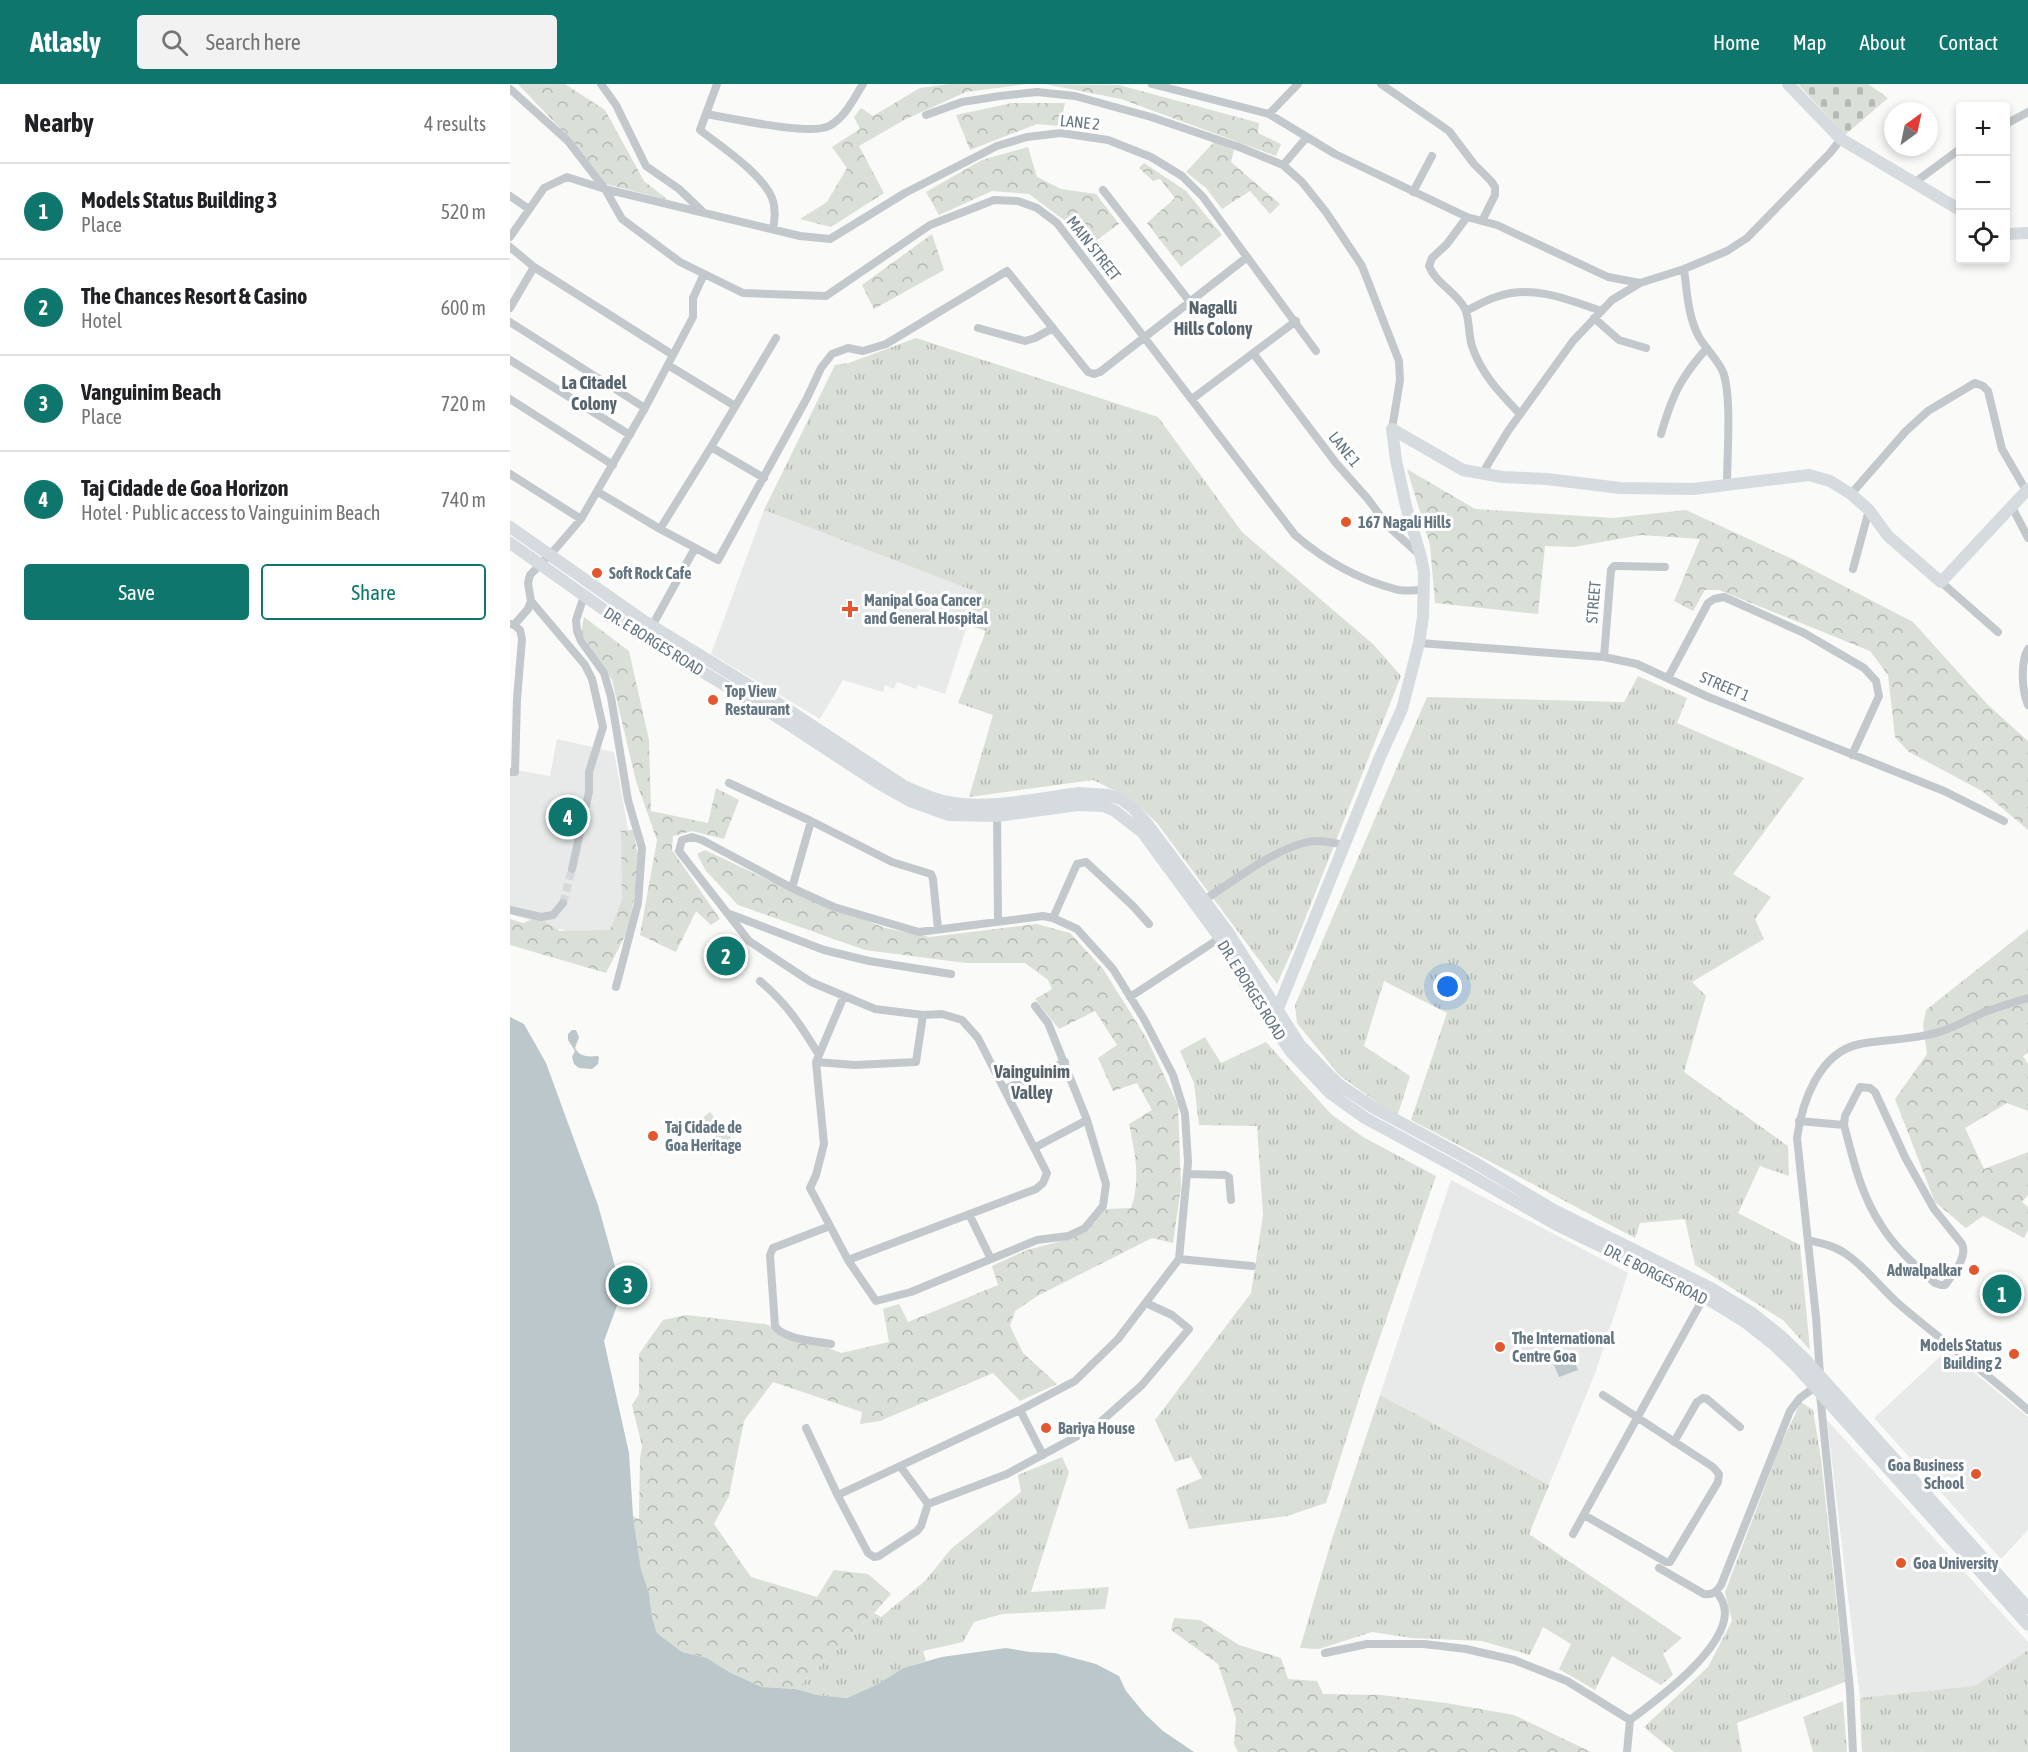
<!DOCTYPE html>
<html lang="en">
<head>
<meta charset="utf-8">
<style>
	:root { --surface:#fff; --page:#f2f2f2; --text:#202124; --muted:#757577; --line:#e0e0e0; --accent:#0f766e }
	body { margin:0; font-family:"Asap Condensed",sans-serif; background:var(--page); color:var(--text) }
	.controls { position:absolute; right:18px; top:18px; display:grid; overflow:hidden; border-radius:6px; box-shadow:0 3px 9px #0003 }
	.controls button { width:54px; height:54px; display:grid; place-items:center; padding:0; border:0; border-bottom:2px solid var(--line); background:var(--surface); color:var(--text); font:30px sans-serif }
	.compass { position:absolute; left:1374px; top:18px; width:54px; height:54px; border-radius:50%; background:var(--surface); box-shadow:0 3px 9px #0003; rotate:33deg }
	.you { position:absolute; left:938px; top:903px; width:21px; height:21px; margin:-15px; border:4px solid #fff; border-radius:50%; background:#1a73e8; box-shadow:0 0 0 9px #1a73e833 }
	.badge { display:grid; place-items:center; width:39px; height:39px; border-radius:50%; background:var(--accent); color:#fff; font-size:20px; font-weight:700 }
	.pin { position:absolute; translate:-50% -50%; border:3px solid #fff; box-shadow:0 2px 6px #0006 }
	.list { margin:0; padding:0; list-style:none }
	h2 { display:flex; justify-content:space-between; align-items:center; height:78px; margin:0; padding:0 24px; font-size:26px }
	h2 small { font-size:20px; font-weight:400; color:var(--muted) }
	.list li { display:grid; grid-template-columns:39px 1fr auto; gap:18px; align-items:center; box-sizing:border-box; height:96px; padding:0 24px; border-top:2px solid var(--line) }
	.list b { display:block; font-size:22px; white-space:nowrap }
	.list p { margin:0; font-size:20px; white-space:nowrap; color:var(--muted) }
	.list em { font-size:20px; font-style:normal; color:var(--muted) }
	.actions { display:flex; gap:12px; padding:18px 24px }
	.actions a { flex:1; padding:14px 0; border:2px solid var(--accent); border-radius:6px; text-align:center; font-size:21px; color:var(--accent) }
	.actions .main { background:var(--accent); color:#fff }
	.icon { flex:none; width:33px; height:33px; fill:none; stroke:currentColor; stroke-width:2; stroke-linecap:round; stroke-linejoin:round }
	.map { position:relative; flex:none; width:1518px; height:1668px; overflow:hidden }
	header { display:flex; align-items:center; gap:36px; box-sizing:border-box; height:84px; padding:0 30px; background:var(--accent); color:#fff }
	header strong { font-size:28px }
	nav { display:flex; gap:33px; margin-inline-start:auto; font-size:21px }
	.search { width:420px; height:54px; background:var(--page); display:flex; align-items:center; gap:15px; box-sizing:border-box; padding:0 21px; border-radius:6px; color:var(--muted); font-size:22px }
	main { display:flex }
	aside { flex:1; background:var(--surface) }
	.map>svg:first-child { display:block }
</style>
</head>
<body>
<header>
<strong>Atlasly</strong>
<div class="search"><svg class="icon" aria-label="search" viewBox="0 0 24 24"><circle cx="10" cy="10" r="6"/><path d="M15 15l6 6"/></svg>Search here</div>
<nav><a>Home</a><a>Map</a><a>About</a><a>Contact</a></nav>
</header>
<main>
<aside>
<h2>Nearby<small>4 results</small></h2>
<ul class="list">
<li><span class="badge">1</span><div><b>Models Status Building 3</b><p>Place</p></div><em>520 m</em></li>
<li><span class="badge">2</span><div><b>The Chances Resort &amp; Casino</b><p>Hotel</p></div><em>600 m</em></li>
<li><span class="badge">3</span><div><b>Vanguinim Beach</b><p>Place</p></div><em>720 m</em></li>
<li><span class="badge">4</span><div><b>Taj Cidade de Goa Horizon</b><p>Hotel · Public access to Vainguinim Beach</p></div><em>740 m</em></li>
</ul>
<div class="actions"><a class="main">Save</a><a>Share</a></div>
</aside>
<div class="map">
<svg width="1518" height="1668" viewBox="0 0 1518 1668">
	<defs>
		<pattern id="grass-tufts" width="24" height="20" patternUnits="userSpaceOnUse" patternTransform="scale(1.5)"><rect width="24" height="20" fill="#dadfd7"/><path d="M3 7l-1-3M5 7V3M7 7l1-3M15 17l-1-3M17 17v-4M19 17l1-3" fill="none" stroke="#b4b9b4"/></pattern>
		<pattern id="forest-crowns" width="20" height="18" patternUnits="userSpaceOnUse" patternTransform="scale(1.5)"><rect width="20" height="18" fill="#dadfd7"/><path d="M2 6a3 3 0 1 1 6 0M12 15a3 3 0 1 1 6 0" fill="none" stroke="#b4b9b4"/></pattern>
		<pattern id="cemetery-stones" width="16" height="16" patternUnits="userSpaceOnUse" patternTransform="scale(1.5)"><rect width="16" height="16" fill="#dadfd7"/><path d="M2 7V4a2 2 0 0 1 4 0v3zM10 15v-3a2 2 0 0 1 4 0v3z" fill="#b4b9b4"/></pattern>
	</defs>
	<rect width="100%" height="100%" fill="#fafaf8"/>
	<!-- built -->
	<path fill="#e8e9e9" d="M254,426L468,508L435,610L408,601L406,605L387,598L384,605L375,601L373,608L333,596L310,635L201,570Z
		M47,655L104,668L123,773L101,861L0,830V685L40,692Z
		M941,1096L1118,1189L1086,1287L1039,1401L870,1311Z
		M1437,1266L1518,1333V1446L1491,1475L1364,1334Z
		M1317,1336L1518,1558V1668H1352L1350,1614Z"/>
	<!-- grass -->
	<path fill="url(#grass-tufts)" d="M406,254L648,333L732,448L864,561L891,592L786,858L767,900L647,739L620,714L583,696L459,713L483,631L448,619L476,547L457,541L467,508L254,426L325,281L339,279Z
		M1128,592L1177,614L1167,639L1294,694L1223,790L1261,813L1245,835L1254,855L1182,898L1196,912L1174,988L1278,1062L1279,1092L1250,1082L1228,1129L1290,1161L1300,1266L1273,1236L1185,1181L1175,1135L1130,1139L1125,1154L901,1036L937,929L874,897L854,962L900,992L887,1033L829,991L787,939L785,921L917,613L1114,618Z
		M695,953L711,979L756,958L821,1030L853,1053L926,1092L853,1302L816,1419L777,1432L679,1445L666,1405L692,1394L681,1373L665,1378L645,1336L741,1209L753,1131L747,1042L689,1041L684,999L670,967Z
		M870,1311L1039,1401L1019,1450L1172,1554L1153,1570L1163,1591L1151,1601L1102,1572L1085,1606L1049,1585L1061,1560L1033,1543L1020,1571L972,1557L902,1554L862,1548L809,1565L790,1564L821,1458Z
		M1291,1318L1303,1326L1311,1375L1335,1598L1227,1639L1232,1668H1164L1134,1643L1198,1583L1222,1537L1215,1508L1271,1360Z
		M552,1373L559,1388L521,1508L599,1503L595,1525L492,1530L464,1538L453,1558L413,1567L416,1577L393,1584L368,1600L337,1614L307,1611L286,1605L364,1529L371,1533L415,1497L441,1465L511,1408L508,1391Z
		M1518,1566V1668H1352L1350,1614L1465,1602Z
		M1333,1617L1337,1668H1303L1293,1633Z"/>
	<!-- forest -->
	<path fill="url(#forest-crowns)" d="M8,0H55L95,26L134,97L158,116L96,100L67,62Z
		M439,0H517L456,8L396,35L349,62L374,109L321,143L290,135L317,118L337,84L322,63L350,45L344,33L351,24L363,32L410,4Z
		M535,0L609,1L749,39L748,49L771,60L766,72L611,15Z
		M502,19H555L550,42L527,40L460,66L446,31Z
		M705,57L724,66L721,78L770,120L760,130L740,107L712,125L696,104L676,88Z
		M518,63L527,93L551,105L586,110L609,140L578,162L562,142L519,110L482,107L429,131L416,108L472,76Z
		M634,79L676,107L712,151L671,183L637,139L665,114L650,95L643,97L629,84Z
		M422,150L434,186L364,225L352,201Z
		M897,385L965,425L1103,434L1176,426L1280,474L1403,538L1477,620L1518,657V746L1472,707L1399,668L1385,653L1378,591L1360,567L1209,506H1195L1183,527L1164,517L1190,455L1131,451L1064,463L1035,462L1028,530L925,519L920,461Z
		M74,533L119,567L139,656L141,727L198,739L206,704L229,716L214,755L182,747L163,752L162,766L210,835L201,841L186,827L166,868L130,851L147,756L126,697L102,596L71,549Z
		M123,746L130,782L118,846L96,889L0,861V835L13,839L28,833L50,847L100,846L112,816L111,747Z
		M195,766L256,795L375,844L420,853L527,840L560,849L593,885L637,955L668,1021L671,1103L663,1159L642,1154L529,1211L505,1227L500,1242L513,1269L547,1300L510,1317L483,1289L370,1337L350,1340L352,1328L263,1298L234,1337L219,1412L204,1440L241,1493L307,1513L324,1486L358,1490L381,1510L364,1529L286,1605L252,1603L219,1588L197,1574L172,1568L147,1549L142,1533L139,1509L131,1485L123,1432L129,1435L130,1374L132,1362L122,1321L129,1310V1270L153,1236L176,1231L255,1240L331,1269L379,1258L373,1225L389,1220L398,1238L488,1201L482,1182L517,1166L555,1156L578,1147L596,1125L621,1124C631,1097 625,1068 619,1040L642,1026L627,999L603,1007L588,974L607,961L585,927L549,945L525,915L542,905L538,896L515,879H456L355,866L228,821L196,787L187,770Z
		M1518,845V969L1513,972L1518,980V1027L1497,1019L1455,1044L1474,1085L1518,1068V1111L1512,1118L1518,1123V1146L1514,1154L1473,1132L1456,1144L1425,1118L1385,1015L1417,970L1413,941L1416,926Z
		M664,1534L690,1536L729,1561L771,1574L778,1595L807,1597L813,1610L871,1611L936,1619L1004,1631L1081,1668H728L724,1660L726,1634L708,1580L661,1546Z"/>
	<!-- cemetery -->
	<path fill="url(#cemetery-stones)" d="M1288,0H1358L1378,14L1335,51Z"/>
	<!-- garden -->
	<path fill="#dadfd7" d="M200,1028L208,1038L188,1054L180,1044Z
		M213,1044L221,1054L201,1071L193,1061Z"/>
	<!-- water -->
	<path fill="#bbc7cb" d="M0,933L14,940L36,979L88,1121L106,1186L108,1219L94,1257L119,1369L123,1432L131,1485L139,1509L142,1533L147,1549L172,1568L197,1574L219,1588L252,1603L286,1605L307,1611L337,1614L368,1600L393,1584L432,1573L496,1564L520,1568L545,1569L586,1580L609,1592L616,1607L635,1630L653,1647L684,1668H0Z
		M62,946H66L69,953L65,964C70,973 78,973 87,972L89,973L88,980L82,985L69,984L64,980L62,973L65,967L58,956V950Z
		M1063,1273L1068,1286L1049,1293L1044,1281Z"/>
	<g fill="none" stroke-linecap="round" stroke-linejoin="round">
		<!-- street-tunnel -->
		<path stroke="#d5d9db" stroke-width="8" stroke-dasharray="8 4" stroke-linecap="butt" d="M53,819L62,785"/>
		<!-- street -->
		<path stroke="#c3c8cc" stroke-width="8" d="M91,0L106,21L136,82L169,105L192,127
			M207,0L190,46C210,62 256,92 263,117C266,127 265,135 263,145
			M642,0L759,30L825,70L957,133L987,141L1098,193L1130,199
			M871,0L939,47L964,80L981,97L985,103V111L972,137
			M0,5L58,57L95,105L112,135L170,178L233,209L316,212L420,141L484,116L508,117L527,124L547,139L785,451C814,476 847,495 885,505C893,508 904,506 913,506
			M196,30C220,34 300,52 319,42C335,34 344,14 353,0
			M759,30L788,0
			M416,31L452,18L490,12L527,8L565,12L641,33L729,63L773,81L792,98L816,128L852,182L889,277L890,296L882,345
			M1496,40L1518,28
			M773,81L797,53
			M1404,99L1450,65
			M593,106L680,218
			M903,108L922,72
			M0,112L19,125
			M957,133L937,160L922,174L919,182C926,200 947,208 955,225C960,236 958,250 962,262C971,290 991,310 1010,330
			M0,153L34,104L57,93L95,105L290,152L320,155L395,109L487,62L517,53L551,49L598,56L641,73L672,92L693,113L806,267
			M0,163L24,183L163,271
			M1174,185C1177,208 1178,233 1189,253C1196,265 1208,276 1213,288C1222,312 1217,373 1217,400
			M0,224L24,183
			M956,227C966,222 976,216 986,213C1021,200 1058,215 1091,227
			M1084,234L1109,256L1136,264
			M0,238L135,324L71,435L47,463L20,491L18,499L21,517L18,525L4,541L0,540
			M468,244L515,257L525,254L543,244
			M743,269L826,379L857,414L879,443L911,472
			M0,276L120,351
			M158,281L225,322
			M0,315L103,381
			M682,315L786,237
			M135,324L183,233V214L194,190
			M1151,350C1162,312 1170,294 1197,264
			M201,363L254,394
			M0,390L71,435
			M972,390L998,347L1063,257L1102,216L1130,199L1174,185L1217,167L1237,154L1320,69L1331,55
			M88,408L150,445L208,476L297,314L311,284L322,270L338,264L353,267L376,260L497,187L578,288L584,290L590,288L736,174
			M1341,410L1396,347L1418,327L1465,299L1473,302L1478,307L1492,365L1517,408
			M1502,423L1518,454
			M150,445L201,363L266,254
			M1343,485L1359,426
			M1431,498L1488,548
			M74,512L66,536L67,547L71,557L94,589L101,613L118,716L132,764L128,819L106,903
			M21,517L75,581L82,595L93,643L79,688V708L62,785
			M142,542L185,464
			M909,559L1094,573L1127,580L1196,612L1434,707L1494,737
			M1518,565C1510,579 1512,607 1518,621
			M1094,573L1101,486L1104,482H1108L1155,483
			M1158,594L1198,519L1204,515L1214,513L1294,549L1354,584L1366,597L1369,612L1342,671
			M0,688H5L7,615L12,555L10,546L4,541
			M219,699L301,737L382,778L421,790L423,795L428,845
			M487,732L488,837
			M282,804L301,737
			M694,816C727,795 759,768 797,758C809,755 823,759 835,761
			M0,826L31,833L43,831L53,819
			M217,829L314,866L359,877L441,890
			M543,834L567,780L576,778L623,822L639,840
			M250,897C277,920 290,940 309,971
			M334,912L306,978L314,1060L306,1091L300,1104L338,1176L366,1217L401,1208L527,1156L558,1152L575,1144L593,1122L596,1100L577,1036L538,939L525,922
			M620,913L713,852
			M306,978L345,981L406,978L413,931
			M495,1005L555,978
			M1289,1037L1334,1041L1335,1032L1350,1003L1360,1004L1365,1008L1396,1075L1424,1125L1452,1160C1458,1173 1443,1190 1435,1201H1431L1425,1199C1406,1182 1385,1164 1371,1141C1351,1111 1343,1075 1334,1041
			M524,1064L577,1036
			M677,1090L715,1091L719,1093L721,1116
			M459,1130L481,1175
			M320,1142L263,1164L260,1171L265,1242C272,1255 306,1257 321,1260
			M1298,1156C1311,1159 1325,1162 1336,1170C1357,1184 1371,1205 1390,1221C1432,1257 1477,1289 1518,1326
			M669,1175L742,1182
			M1310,1291L1306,1233L1287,1054C1292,1018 1309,968 1350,960C1377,955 1406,956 1432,947C1448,942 1463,932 1478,927C1491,922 1505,918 1518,914
			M1310,1310L1340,1606L1343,1668
			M510,1326L533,1371
			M296,1344L328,1412L358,1469L364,1473L369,1472L407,1447L411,1442L418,1420
			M1164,1358L1187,1318L1193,1314L1197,1315L1230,1343
			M390,1382L418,1420L497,1390L586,1342L632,1301L679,1245L662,1231L636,1219
			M328,1411L510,1326L565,1297L608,1255L669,1175L678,1078L675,1030L663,991L634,935L603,885L567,845L543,834L533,832L409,848L324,823L282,804L192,756L182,753L172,756L169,767L239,857L301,898L365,925L413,931L432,930L452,936L468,954L537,1089L533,1099L526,1105L338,1176
			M1074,1431L1156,1478H1160L1208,1398L1209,1390L1203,1383L1093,1311
			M1063,1450L1194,1213
			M1149,1484L1194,1510C1203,1511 1206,1508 1211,1501L1280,1327L1290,1314L1305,1303
			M815,1569L857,1560H914L956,1565L1004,1576L1057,1597L1120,1636L1117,1668
			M1120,1636C1148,1615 1214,1567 1215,1529C1215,1520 1211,1514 1206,1507"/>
		<!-- secondary -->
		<path stroke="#d6dbdf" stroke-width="12" d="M1278,0L1331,55L1450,126
			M1496,150L1518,149
			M882,345L953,386L992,393L1037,395L1110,404L1183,405L1299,391L1320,397L1341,410L1359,426L1378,452L1431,498L1518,405
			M0,443L131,535L265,617L394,702C408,708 422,715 438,718C478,726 529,714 569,709L598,711L611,715L623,724L639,742L718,848L790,961L828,1000L864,1024L962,1077L1042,1125L1199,1203L1242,1229L1271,1252L1294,1274L1518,1524
			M0,459L124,547L255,625L368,699L400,717L439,731L487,732L568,721L594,722L605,727L632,748L710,854L737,904L781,968L820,1009L855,1034L951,1086L1045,1140L1194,1213L1235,1238L1263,1260L1286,1282L1518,1541
			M767,927L870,673L892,625L909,559L913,533L914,488L911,473L896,422L886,376L882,345"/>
	</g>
	<!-- markers -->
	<g fill="#e4572e" stroke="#fff" stroke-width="2">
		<circle cx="836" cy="438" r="6"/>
		<circle cx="87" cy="489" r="6"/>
		<path d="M337 516h6v6h6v6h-6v6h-6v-6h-6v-6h6z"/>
		<circle cx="203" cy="616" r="6"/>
		<circle cx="143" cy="1052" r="6"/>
		<circle cx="1464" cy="1186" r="6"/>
		<circle cx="990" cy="1263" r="6"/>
		<circle cx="1504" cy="1270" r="6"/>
		<circle cx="536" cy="1344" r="6"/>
		<circle cx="1466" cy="1390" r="6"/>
		<circle cx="1391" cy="1479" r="6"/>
	</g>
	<g text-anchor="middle" stroke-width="6" stroke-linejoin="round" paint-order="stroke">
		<!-- street labels -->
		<g font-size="16" fill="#657683" stroke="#fff">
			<text transform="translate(570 38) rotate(6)" y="6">LANE 2</text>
			<text transform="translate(584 164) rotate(52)" y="6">MAIN STREET</text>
			<text transform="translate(835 365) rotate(51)" y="6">LANE 1</text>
			<text transform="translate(1083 518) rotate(-85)" y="6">STREET</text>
			<text transform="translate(144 557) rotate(32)" y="6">DR. E BORGES ROAD</text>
			<text transform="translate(1215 602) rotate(23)" y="6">STREET 1</text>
			<text transform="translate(742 906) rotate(58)" y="6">DR. E BORGES ROAD</text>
			<text transform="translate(1146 1190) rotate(27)" y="6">DR. E BORGES ROAD</text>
		</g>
		<!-- poi labels -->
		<g font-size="16" font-weight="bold" fill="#657683" stroke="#fff" text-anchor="start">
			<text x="848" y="444">167 Nagali Hills</text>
			<text x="99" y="495">Soft Rock Cafe</text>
			<text x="354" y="522">Manipal Goa Cancer<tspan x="354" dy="18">and General Hospital</tspan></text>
			<text x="215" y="613">Top View<tspan x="215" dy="18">Restaurant</tspan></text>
			<text x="155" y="1049">Taj Cidade de<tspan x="155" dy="18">Goa Heritage</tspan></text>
			<text x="1452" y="1192" text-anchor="end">Adwalpalkar</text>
			<text x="1002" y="1260">The International<tspan x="1002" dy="18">Centre Goa</tspan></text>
			<text x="1492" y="1267" text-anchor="end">Models Status<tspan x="1492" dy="18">Building 2</tspan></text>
			<text x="548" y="1350">Bariya House</text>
			<text x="1454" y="1387" text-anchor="end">Goa Business<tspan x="1454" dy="18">School</tspan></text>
			<text x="1403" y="1485">Goa University</text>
		</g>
		<!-- neighbourhood labels -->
		<g font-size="18" font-weight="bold" fill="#57646e" stroke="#fff">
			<text x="703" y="230">Nagalli<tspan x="703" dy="21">Hills Colony</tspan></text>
			<text x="84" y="305">La Citadel<tspan x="84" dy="21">Colony</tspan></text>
			<text x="522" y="994">Vainguinim<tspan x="522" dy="21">Valley</tspan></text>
		</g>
	</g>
</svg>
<div class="controls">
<button>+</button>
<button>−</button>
<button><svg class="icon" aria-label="locate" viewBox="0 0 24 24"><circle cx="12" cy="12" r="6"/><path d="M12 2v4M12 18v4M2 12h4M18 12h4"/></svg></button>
</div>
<svg class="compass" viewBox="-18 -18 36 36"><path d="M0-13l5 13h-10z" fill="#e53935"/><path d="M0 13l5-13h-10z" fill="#757577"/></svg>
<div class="you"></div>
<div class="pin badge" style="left:1492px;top:1210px">1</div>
<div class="pin badge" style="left:216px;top:872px">2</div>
<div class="pin badge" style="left:118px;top:1201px">3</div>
<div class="pin badge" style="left:58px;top:733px">4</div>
</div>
</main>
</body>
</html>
